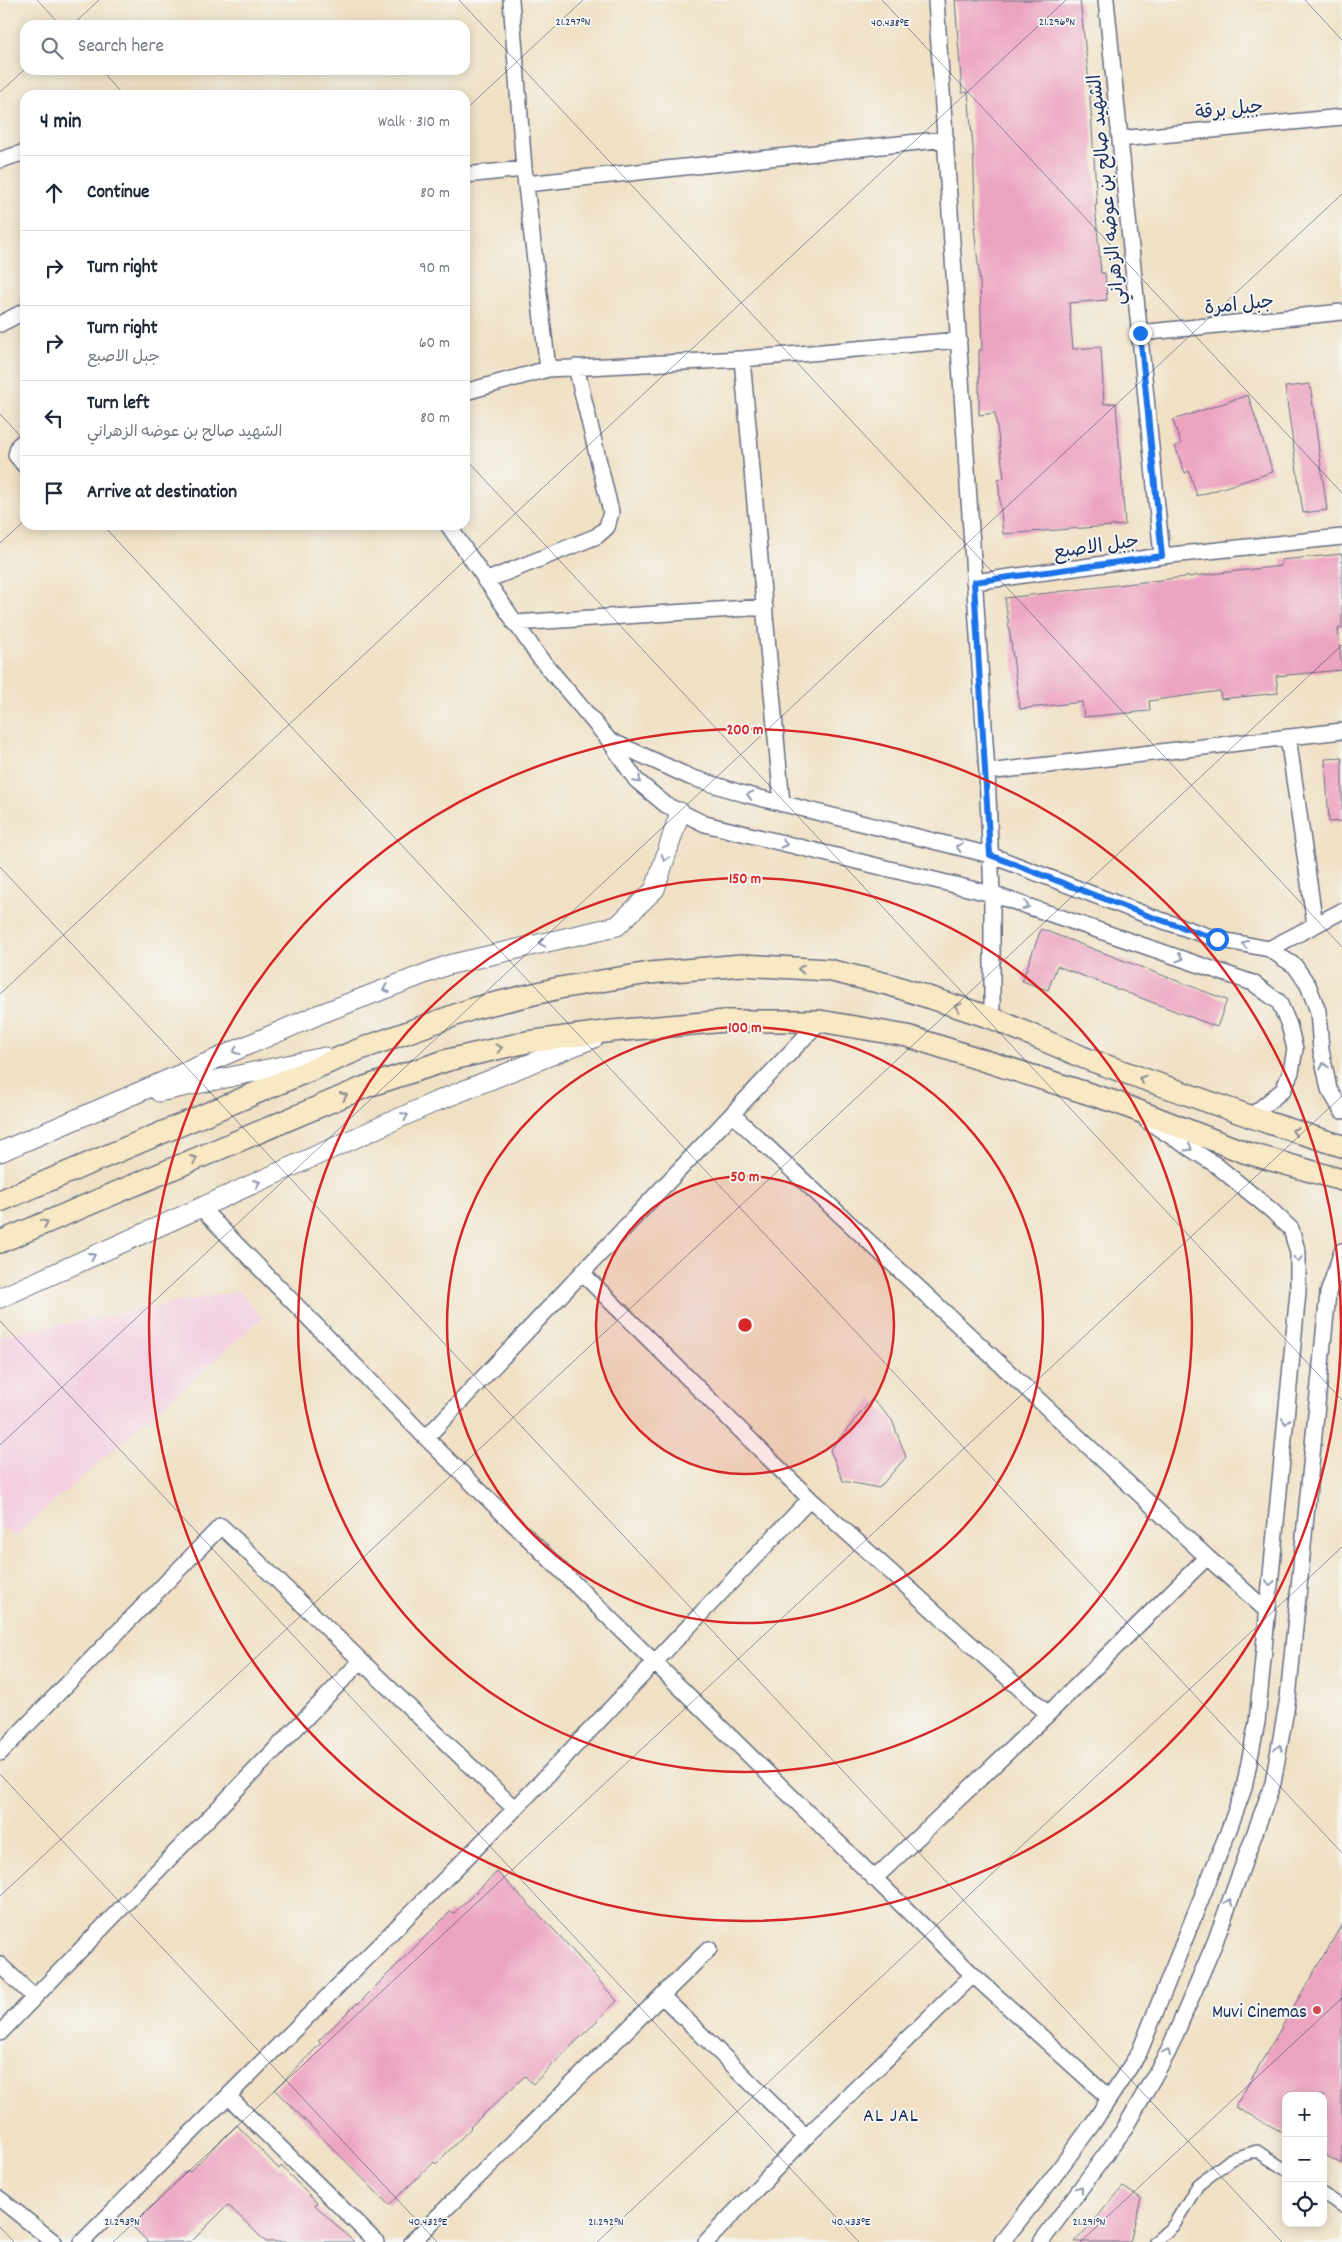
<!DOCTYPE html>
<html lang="en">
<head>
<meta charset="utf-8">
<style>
	:root { --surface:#fff; --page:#f6f6f7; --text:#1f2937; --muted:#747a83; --line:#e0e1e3 }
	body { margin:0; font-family:Dekko,"Playpen Sans Arabic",sans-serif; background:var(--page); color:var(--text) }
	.controls { position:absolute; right:15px; bottom:15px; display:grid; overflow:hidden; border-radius:10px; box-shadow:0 2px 12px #0003 }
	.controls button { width:45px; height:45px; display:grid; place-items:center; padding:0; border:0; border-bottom:1px solid var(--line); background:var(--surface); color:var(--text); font:25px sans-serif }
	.stop { position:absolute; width:15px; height:15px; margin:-11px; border:4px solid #1a73e8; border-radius:50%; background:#fff }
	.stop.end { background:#1a73e8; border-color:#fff; box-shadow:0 1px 5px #0008 }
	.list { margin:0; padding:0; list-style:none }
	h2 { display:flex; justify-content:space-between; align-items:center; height:65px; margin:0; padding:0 20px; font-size:21px }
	h2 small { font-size:16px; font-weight:400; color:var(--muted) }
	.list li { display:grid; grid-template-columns:32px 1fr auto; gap:15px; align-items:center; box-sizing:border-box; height:75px; padding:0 20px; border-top:1px solid var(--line) }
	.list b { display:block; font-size:19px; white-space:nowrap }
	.list p { margin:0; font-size:16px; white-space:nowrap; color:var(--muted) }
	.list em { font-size:16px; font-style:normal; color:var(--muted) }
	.icon { flex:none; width:28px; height:28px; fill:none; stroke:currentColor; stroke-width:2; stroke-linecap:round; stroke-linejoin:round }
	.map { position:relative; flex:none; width:1342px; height:2242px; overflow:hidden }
	.search { position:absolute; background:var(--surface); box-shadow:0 2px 12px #0003; left:20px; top:20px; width:450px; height:55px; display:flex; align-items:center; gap:12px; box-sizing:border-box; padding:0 18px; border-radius:15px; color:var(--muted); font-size:19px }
	.panel { position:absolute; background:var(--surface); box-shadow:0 2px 12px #0003; left:20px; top:90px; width:450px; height:440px; border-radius:15px }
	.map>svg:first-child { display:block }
</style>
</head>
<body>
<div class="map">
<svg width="1342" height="2242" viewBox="0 0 1342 2242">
	<rect width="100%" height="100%" fill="#f6f6f2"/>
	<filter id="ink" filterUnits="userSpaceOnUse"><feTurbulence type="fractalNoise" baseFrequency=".02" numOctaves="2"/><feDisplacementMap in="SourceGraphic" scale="10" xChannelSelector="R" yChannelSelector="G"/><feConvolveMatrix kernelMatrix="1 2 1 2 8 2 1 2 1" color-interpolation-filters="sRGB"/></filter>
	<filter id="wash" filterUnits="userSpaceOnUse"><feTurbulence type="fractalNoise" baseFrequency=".0096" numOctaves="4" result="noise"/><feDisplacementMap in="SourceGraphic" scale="20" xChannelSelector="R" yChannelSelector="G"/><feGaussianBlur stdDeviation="1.12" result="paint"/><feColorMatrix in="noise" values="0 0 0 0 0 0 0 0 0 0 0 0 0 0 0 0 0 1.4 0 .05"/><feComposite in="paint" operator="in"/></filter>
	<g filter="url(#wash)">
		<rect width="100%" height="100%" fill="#f0e1c5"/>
		<!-- built -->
		<path fill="#f3cfe0" d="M239,1291L262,1318L14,1537L0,1527V1336Z"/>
		<g id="blocks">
			<!-- building -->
			<path fill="#eca3c0" d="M955,0H1080L1089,81L1097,205H1095L1101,273H1105L1107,300L1069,303L1073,349L1101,347L1104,404L1116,403L1125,525L1003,534L998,479L1004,478L995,413L979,415V350H982L980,282L974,227H976L973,147L968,92L962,93Z
				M1310,384L1327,510L1303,513L1285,387Z
				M1248,395L1273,472L1197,496L1189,471L1185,473L1175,446L1181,444L1173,420Z
				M1342,554V628L1338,629L1342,670L1276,676L1278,693L1221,699L1220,691L1149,701L1150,711L1084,717L1082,702L1020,709L1005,598L1281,566V560Z
				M1342,758V821L1329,822L1325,759Z
				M1041,929L1227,1000L1217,1027L1057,966L1048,990L1022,981Z
				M872,1399L892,1420L906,1457L879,1488L843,1481L830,1450Z
				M497,1872L559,1935L617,2001L533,2084L525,2076L470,2127L471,2128L436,2164L434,2162L389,2205L275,2090L321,2043L318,2041L357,2003L358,2004L451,1911L453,1914Z
				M1342,1924V2164L1323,2154V2096H1286V2134L1235,2107Z
				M237,2125L279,2169L281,2166L317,2203L315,2205L354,2242H266L228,2205L191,2242H148L132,2226L187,2170L189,2172Z
				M1123,2187L1141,2198L1130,2242H1075Z"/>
		</g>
	</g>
	<g filter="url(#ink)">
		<use href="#blocks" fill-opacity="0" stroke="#666d82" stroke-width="1"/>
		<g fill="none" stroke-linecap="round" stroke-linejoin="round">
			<!-- pedestrian casing -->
			<g stroke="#666d82" stroke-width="14">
				<path id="pedestrian" d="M1323,2194L1342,2206
					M1155,2242L1173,2226L1198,2185L1231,2159L1257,2151L1286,2170"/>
			</g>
			<!-- minor casing -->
			<g stroke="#666d82" stroke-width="18">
				<path id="minor" d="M511,0L524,169L548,369
					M936,0L987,772L992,894V1018
					M1106,0L1162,556
					M1120,139L1342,117
					M0,160L25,152
					M465,175L524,169
					M526,184L946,139
					M0,324L25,311
					M1140,333L1342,312
					M742,359L782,804
					M465,392L548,369L742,359L959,340
					M25,440L19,445L16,455L25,466
					M448,525L539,657L609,740L636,780L666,805L705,824L992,894L1253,983L1279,1002L1289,1025L1295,1049L1291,1072L1283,1090L1250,1117
					M485,581L597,536L607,527L611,512L576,367
					M974,582L1162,556L1342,537
					M514,623L765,607
					M1288,737L1315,925
					M611,741L690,777L744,794L990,855L1149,916L1217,939L1269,949L1295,966L1308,985L1318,1011L1321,1050L1329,1089L1342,1111
					M987,772L1342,731
					M1269,949L1342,911
					M732,1114L1207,1557L1048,1714L874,1879
					M201,1208L426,1438L973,1975L1109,2098
					M582,1273L810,1499L1048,1714
					M426,1438L820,1021
					M1207,1557L1267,1611
					M0,1753L221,1526L515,1809
					M0,1965L34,1997
					M662,1996L806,2137
					M0,2033L361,1661
					M228,2096L376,2242
					M0,2199L54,2242
					M82,2242L515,1809L810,1499
					M412,2242L709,1949
					M706,2242L806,2137L973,1975
					M1002,2242L1051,2180L1093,2123L1139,2053L1228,1832L1244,1788L1257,1722L1298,1292V1253L1291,1229L1271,1210L1216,1165L1147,1121
					M1041,2242L1123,2131L1168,2052L1215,1942L1273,1783L1288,1698L1328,1293L1342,1251"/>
			</g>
			<!-- tertiary casing -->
			<g stroke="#666d82" stroke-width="21">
				<path id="tertiary" d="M159,1092L325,1057
					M0,1152L320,1014L448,965L617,926L655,889L680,812
					M0,1298L435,1102L594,1038"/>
			</g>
			<!-- secondary casing -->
			<g stroke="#666d82" stroke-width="24">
				<path id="secondary" d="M0,1201L358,1050L475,1008L559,988L649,973L742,965L828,970L891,985L992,1018L1087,1059L1269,1123L1342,1146
					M0,1242L365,1087L448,1060L527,1042L612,1031L726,1021H820L907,1036L1118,1103L1244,1152L1342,1180"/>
			</g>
			<!-- pedestrian -->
			<use href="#pedestrian" stroke="#fff" stroke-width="11"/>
			<!-- minor -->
			<use href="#minor" stroke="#fff" stroke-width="15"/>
			<!-- tertiary -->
			<use href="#tertiary" stroke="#fff" stroke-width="19"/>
			<!-- secondary -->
			<use href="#secondary" stroke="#f8e8c3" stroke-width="21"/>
		</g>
		<!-- one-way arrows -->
		<defs><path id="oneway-chevron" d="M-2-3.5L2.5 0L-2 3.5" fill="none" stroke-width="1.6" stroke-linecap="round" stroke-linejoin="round" transform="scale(1.25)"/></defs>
		<g stroke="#8d97ae">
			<use href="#oneway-chevron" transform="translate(638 780) rotate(47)"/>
			<use href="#oneway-chevron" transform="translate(750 795) rotate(-165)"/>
			<use href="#oneway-chevron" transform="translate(784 844) rotate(14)"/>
			<use href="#oneway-chevron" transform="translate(959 847) rotate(-166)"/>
			<use href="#oneway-chevron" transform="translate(665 858) rotate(108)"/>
			<use href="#oneway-chevron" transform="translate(1026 906) rotate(19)"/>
			<use href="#oneway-chevron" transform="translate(542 943) rotate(167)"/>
			<use href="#oneway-chevron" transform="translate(1245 944) rotate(-169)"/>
			<use href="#oneway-chevron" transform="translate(1180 958) rotate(19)"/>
			<use href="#oneway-chevron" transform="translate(386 989) rotate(159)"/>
			<use href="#oneway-chevron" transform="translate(236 1051) rotate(157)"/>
			<use href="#oneway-chevron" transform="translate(1324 1066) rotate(-102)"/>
			<use href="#oneway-chevron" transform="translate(405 1116) rotate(-24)"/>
			<use href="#oneway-chevron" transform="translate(1189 1148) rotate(32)"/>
			<use href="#oneway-chevron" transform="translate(257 1183) rotate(-24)"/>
			<use href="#oneway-chevron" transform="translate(92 1256) rotate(-24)"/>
			<use href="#oneway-chevron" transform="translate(1298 1259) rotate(87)"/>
			<use href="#oneway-chevron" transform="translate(1286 1421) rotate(96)"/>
			<use href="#oneway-chevron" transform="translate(1270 1583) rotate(96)"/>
			<use href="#oneway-chevron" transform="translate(1279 1748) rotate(-80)"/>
			<use href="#oneway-chevron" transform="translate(1229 1902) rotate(-70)"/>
			<use href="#oneway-chevron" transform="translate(1167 2052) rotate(-64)"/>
			<use href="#oneway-chevron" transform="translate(1080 2189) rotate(-53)"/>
		</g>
		<g stroke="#8a8c90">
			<use href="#oneway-chevron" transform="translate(801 969) rotate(-177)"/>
			<use href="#oneway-chevron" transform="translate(958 1007) rotate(-161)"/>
			<use href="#oneway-chevron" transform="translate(499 1048) rotate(-13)"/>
			<use href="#oneway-chevron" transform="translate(1142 1079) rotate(-161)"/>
			<use href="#oneway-chevron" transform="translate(344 1096) rotate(-23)"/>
			<use href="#oneway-chevron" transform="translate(1295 1131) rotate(-163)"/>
			<use href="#oneway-chevron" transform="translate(194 1159) rotate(-23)"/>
			<use href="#oneway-chevron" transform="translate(45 1223) rotate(-23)"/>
		</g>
	</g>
	<g fill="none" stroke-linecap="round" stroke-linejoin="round" filter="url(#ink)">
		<!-- route -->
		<path stroke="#1a73e8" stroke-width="6" d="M1140,333L1162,556L974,582L990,855L1149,916L1217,939"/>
	</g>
	<!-- ticks -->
	<path fill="none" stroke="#1b2f5e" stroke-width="1" stroke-opacity="0.45" d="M37,0L60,25M459,0L1342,947M882,0L1342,493M1305,0L1342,40M72,25L99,0M102,70L125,95M0,92L25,69M465,110L583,0M0,414L25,441M465,459L1342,1400M103,525L1342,1853M0,543L25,520M0,867L1282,2242M0,994L1066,0M0,1321L859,2242M0,1445L1342,194M0,1774L437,2242M0,1896L1342,645M0,2227L14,2242M113,2242L1342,1096M597,2242L1342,1547M1080,2242L1342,1998"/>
	<!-- distance rings -->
	<circle cx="745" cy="1325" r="149" fill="#d62828" fill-opacity=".12"/>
	<g fill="none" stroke="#d62828" stroke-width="2.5">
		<circle cx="745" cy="1325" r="149"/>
		<circle cx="745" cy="1325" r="298"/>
		<circle cx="745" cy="1325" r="447"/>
		<circle cx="745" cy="1325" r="596"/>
	</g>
	<!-- markers -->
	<circle fill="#d1495b" stroke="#f6f6f2" stroke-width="2" cx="1317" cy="2010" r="5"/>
	<g text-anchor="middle" stroke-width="4" stroke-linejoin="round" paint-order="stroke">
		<!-- street labels -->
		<g font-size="19" fill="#1b2f5e" stroke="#f6f6f2">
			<text transform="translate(1229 108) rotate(-6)" y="7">جبل برقة</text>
			<text transform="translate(1105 190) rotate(-96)" y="7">الشهيد صالح بن عوضه الزهراني</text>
			<text transform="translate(1239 303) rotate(-6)" y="7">جبل امرة</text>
			<text transform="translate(1096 545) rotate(-8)" y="7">جبل الاصبع</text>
		</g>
		<!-- poi labels -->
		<g font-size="19" fill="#1b2f5e" stroke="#f6f6f2" text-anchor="end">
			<text x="1307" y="2017">Muvi Cinemas</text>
		</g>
		<!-- neighbourhood labels -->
		<g font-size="20" letter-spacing="1" fill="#1b2f5e" stroke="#f6f6f2">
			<text x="891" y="2121">AL JAL</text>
		</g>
	</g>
	<g font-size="12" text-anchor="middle" fill="#1b2f5e" stroke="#f6f6f2" stroke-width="4" stroke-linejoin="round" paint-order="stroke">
		<text x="573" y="25">21.297°N</text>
		<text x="1057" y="25">21.296°N</text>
		<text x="890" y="26">40.438°E</text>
		<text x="428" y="2225">40.432°E</text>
		<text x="851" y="2225">40.433°E</text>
		<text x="122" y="2225">21.293°N</text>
		<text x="606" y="2225">21.292°N</text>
		<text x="1089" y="2225">21.291°N</text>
	</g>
	<circle cx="745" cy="1325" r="8" fill="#d62828" stroke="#f6f6f2" stroke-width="2.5"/>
	<g font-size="15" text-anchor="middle" font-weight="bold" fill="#d62828" stroke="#f6f6f2" stroke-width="4" stroke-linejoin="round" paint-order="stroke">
		<text x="745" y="734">200 m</text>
		<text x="745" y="883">150 m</text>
		<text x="745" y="1032">100 m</text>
		<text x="745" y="1181">50 m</text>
	</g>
</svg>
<div class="controls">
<button>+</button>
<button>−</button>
<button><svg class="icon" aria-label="locate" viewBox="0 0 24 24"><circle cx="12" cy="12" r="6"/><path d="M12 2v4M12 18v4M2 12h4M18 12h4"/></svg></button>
</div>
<div class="stop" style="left:1217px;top:939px"></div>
<div class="stop end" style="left:1140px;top:333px"></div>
<div class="search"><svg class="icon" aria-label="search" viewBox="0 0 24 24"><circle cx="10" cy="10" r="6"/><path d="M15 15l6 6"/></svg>Search here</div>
<section class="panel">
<h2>4 min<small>Walk · 310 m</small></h2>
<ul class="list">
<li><svg class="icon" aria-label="ahead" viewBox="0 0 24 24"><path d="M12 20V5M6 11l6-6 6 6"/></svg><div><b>Continue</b></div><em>80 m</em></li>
<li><svg class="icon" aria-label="right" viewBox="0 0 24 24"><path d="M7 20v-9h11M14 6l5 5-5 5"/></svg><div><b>Turn right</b></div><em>90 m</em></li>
<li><svg class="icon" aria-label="right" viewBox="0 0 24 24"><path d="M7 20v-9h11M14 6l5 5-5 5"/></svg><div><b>Turn right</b><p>جبل الاصبع</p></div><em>60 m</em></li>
<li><svg class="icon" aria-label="left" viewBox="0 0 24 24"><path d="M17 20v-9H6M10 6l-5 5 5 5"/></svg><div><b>Turn left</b><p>الشهيد صالح بن عوضه الزهراني</p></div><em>80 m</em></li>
<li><svg class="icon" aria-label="arrive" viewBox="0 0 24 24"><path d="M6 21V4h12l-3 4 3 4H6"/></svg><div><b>Arrive at destination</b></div></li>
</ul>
</section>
</div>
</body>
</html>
